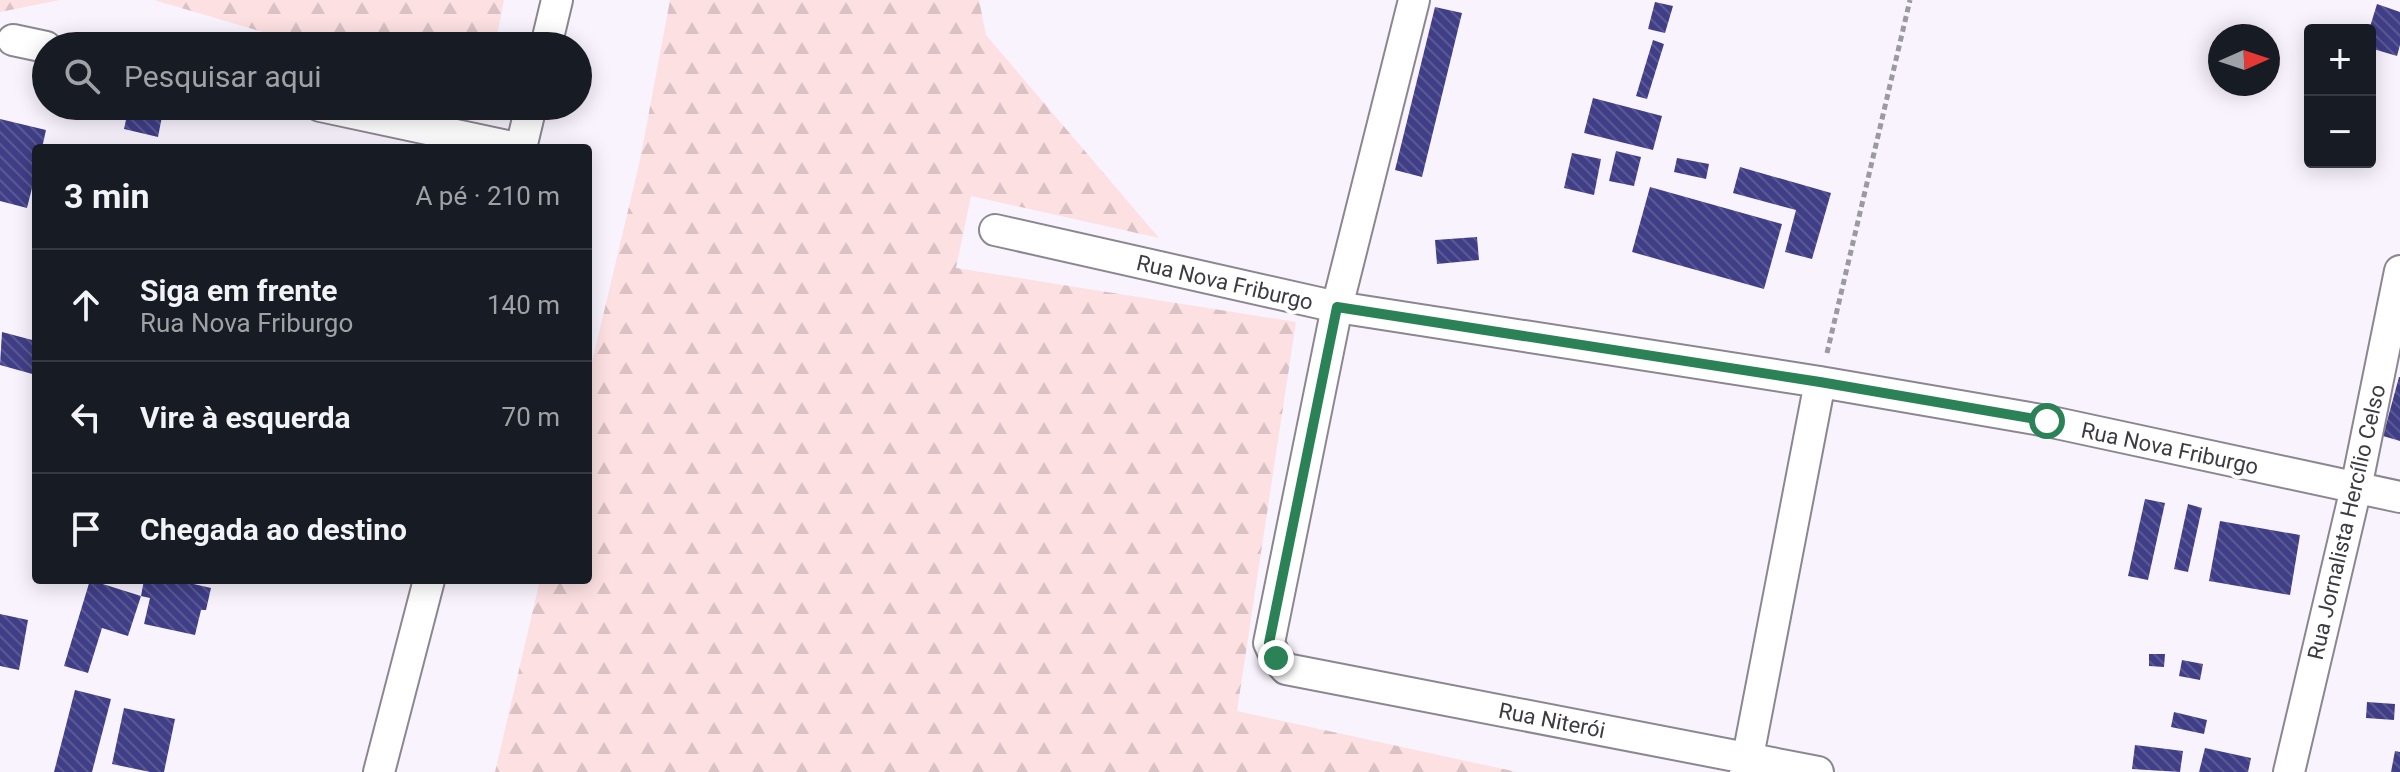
<!DOCTYPE html>
<html lang="pt">
<head>
<meta charset="utf-8">
<style>
	:root { --surface:#171b24; --page:#242831; --text:#f1f3f6; --muted:#9ea1a6; --line:#363941 }
	body { margin:0; font-family:Roboto,sans-serif; background:var(--page); color:var(--text) }
	.controls { position:absolute; right:24px; top:24px; display:grid; overflow:hidden; border-radius:8px; box-shadow:0 4px 20px #0003 }
	.controls button { width:72px; height:72px; display:grid; place-items:center; padding:0; border:0; border-bottom:2px solid var(--line); background:var(--surface); color:var(--text); font:40px sans-serif }
	.compass { position:absolute; left:2208px; top:24px; width:72px; height:72px; border-radius:50%; background:var(--surface); box-shadow:0 4px 20px #0003; rotate:87deg }
	.stop { position:absolute; width:24px; height:24px; margin:-18px; border:6px solid #2a8256; border-radius:50%; background:#fff }
	.stop.end { background:#2a8256; border-color:#fff; box-shadow:0 2px 8px #0008 }
	.list { margin:0; padding:0; list-style:none }
	h2 { display:flex; justify-content:space-between; align-items:center; height:104px; margin:0; padding:0 32px; font-size:34px }
	h2 small { font-size:26px; font-weight:400; color:var(--muted) }
	.list li { display:grid; grid-template-columns:52px 1fr auto; gap:24px; align-items:center; box-sizing:border-box; height:112px; padding:0 32px; border-top:2px solid var(--line) }
	.list b { display:block; font-size:30px; white-space:nowrap }
	.list p { margin:0; font-size:26px; white-space:nowrap; color:var(--muted) }
	.list em { font-size:26px; font-style:normal; color:var(--muted) }
	.icon { flex:none; width:44px; height:44px; fill:none; stroke:currentColor; stroke-width:2; stroke-linecap:round; stroke-linejoin:round }
	.map { position:relative; flex:none; width:2400px; height:772px; overflow:hidden }
	.search { position:absolute; background:var(--surface); box-shadow:0 4px 20px #0003; left:32px; top:32px; width:560px; height:88px; display:flex; align-items:center; gap:20px; box-sizing:border-box; padding:0 28px; border-radius:44px; color:var(--muted); font-size:30px }
	.panel { position:absolute; background:var(--surface); box-shadow:0 4px 20px #0003; left:32px; top:144px; width:560px; height:440px; border-radius:8px }
	.map>svg:first-child { display:block }
</style>
</head>
<body>
<div class="map">
<svg width="2400" height="772" viewBox="0 0 2400 772">
	<defs>
		<pattern id="forest-firs" width="22" height="20" patternUnits="userSpaceOnUse" patternTransform="scale(2)"><rect width="22" height="20" fill="#fde0e2"/><path d="M5 1l3.5 6h-7zM16 11l3.5 6h-7z" fill="#dac1c3"/></pattern>
		<pattern id="building-back-hatch" width="6" height="6" patternUnits="userSpaceOnUse" patternTransform="scale(2)"><rect width="6" height="6" fill="#403e87"/><path d="M-1 5l2 2M0 0l6 6M5-1l2 2" fill="none" stroke="#5b5994"/></pattern>
	</defs>
	<rect width="100%" height="100%" fill="#f9f3fe"/>
	<!-- forest -->
	<path fill="url(#forest-firs)" d="M0,0H60L0,12Z
		M154,0H504L495,46H310Z
		M670,0H979L986,35L1159,238L971,196L956,268L1296,322L1237,711L1517,772H495L540,580H588V379L640,160Z"/>
	<!-- building -->
	<path fill="url(#building-back-hatch)" d="M1655,2L1673,6L1665,33L1648,29Z
		M2377,4L2400,12V45L2397,56L2370,48L2369,30Z
		M1435,7L1462,13L1422,177L1395,170Z
		M1653,40L1664,44L1647,99L1636,96Z
		M1593,98L1662,116L1653,150L1584,133Z
		M129,106H164L158,137L124,129Z
		M0,119L46,130L42,148H36V172L27,208L0,201Z
		M1616,151L1641,157L1634,186L1609,181Z
		M1572,153L1601,159L1594,195L1564,188Z
		M1677,158L1709,164L1706,179L1674,172Z
		M1740,167L1831,193L1812,259L1785,252L1796,210L1733,193Z
		M1650,187L1782,224L1764,289L1632,252Z
		M1477,237L1479,260L1437,264L1435,240Z
		M2,332L36,341V375L0,365Z
		M2399,377H2400V441L2383,436Z
		M2145,499L2165,503L2148,580L2128,576Z
		M2188,504L2202,508L2188,572L2174,569Z
		M2220,521L2300,535L2290,595L2209,581Z
		M90,580L141,596L128,636L102,628L88,673L64,666Z
		M144,580H176L211,588L206,610H201L195,635L144,624L150,598L141,596Z
		M0,614L28,620L19,670L0,666Z
		M2149,654H2165L2164,667L2149,666Z
		M2182,660L2203,664L2200,680L2179,676Z
		M75,690L111,699L92,772H54Z
		M2367,702L2395,704L2394,720L2366,718Z
		M124,708L175,719L164,772H150L112,764Z
		M2174,712L2207,720L2204,734L2171,727Z
		M2135,745L2183,751L2180,772L2132,769Z
		M2205,748L2251,758L2248,772H2199Z
		M2395,751L2400,752V772H2391Z"/>
	<g fill="none" stroke-linecap="round" stroke-linejoin="round">
		<!-- minor casing -->
		<g stroke="#8c8690" stroke-width="34">
			<path id="minor" d="M1414,0L1337,307L1269,643L1276,658L1286,669L1818,772
				M13,40L46,47
				M546,46L557,0
				M320,106L516,148
				M521,148L531,106
				M995,230L1337,307L1820,382L2047,421L2400,497
				M379,772L429,580
				M1745,772L1820,382
				M2289,772L2356,488L2400,271"/>
		</g>
		<!-- path -->
		<path stroke="#9d99a1" stroke-width="5" stroke-dasharray="6 4" stroke-linecap="butt" d="M1827,353L1910,0"/>
		<!-- minor -->
		<use href="#minor" stroke="#fff" stroke-width="30"/>
	</g>
	<g fill="none" stroke-linecap="round" stroke-linejoin="round">
		<!-- route -->
		<path stroke="#2a8256" stroke-width="10" d="M1276,658L1269,643L1337,307L1820,382L2047,421"/>
	</g>
	<g text-anchor="middle" stroke-width="8" stroke-linejoin="round" paint-order="stroke">
		<!-- street labels -->
		<g font-size="22" fill="#3e3b40" stroke="#fff">
			<text transform="translate(1225 282) rotate(13)" y="8">Rua Nova Friburgo</text>
			<text transform="translate(2170 448) rotate(12)" y="8">Rua Nova Friburgo</text>
			<text transform="translate(2346 522) rotate(-77)" y="8">Rua Jornalista Hercílio Celso</text>
			<text transform="translate(1552 720) rotate(11)" y="8">Rua Niterói</text>
		</g>
	</g>
</svg>
<div class="controls">
<button>+</button>
<button>−</button>
</div>
<svg class="compass" viewBox="-18 -18 36 36"><path d="M0-13l5 13h-10z" fill="#e53935"/><path d="M0 13l5-13h-10z" fill="#9ea1a6"/></svg>
<div class="stop" style="left:2047px;top:421px"></div>
<div class="stop end" style="left:1276px;top:658px"></div>
<div class="search"><svg class="icon" aria-label="search" viewBox="0 0 24 24"><circle cx="10" cy="10" r="6"/><path d="M15 15l6 6"/></svg>Pesquisar aqui</div>
<section class="panel">
<h2>3 min<small>A pé · 210 m</small></h2>
<ul class="list">
<li><svg class="icon" aria-label="ahead" viewBox="0 0 24 24"><path d="M12 20V5M6 11l6-6 6 6"/></svg><div><b>Siga em frente</b><p>Rua Nova Friburgo</p></div><em>140 m</em></li>
<li><svg class="icon" aria-label="left" viewBox="0 0 24 24"><path d="M17 20v-9H6M10 6l-5 5 5 5"/></svg><div><b>Vire à esquerda</b></div><em>70 m</em></li>
<li><svg class="icon" aria-label="arrive" viewBox="0 0 24 24"><path d="M6 21V4h12l-3 4 3 4H6"/></svg><div><b>Chegada ao destino</b></div></li>
</ul>
</section>
</div>
</body>
</html>
